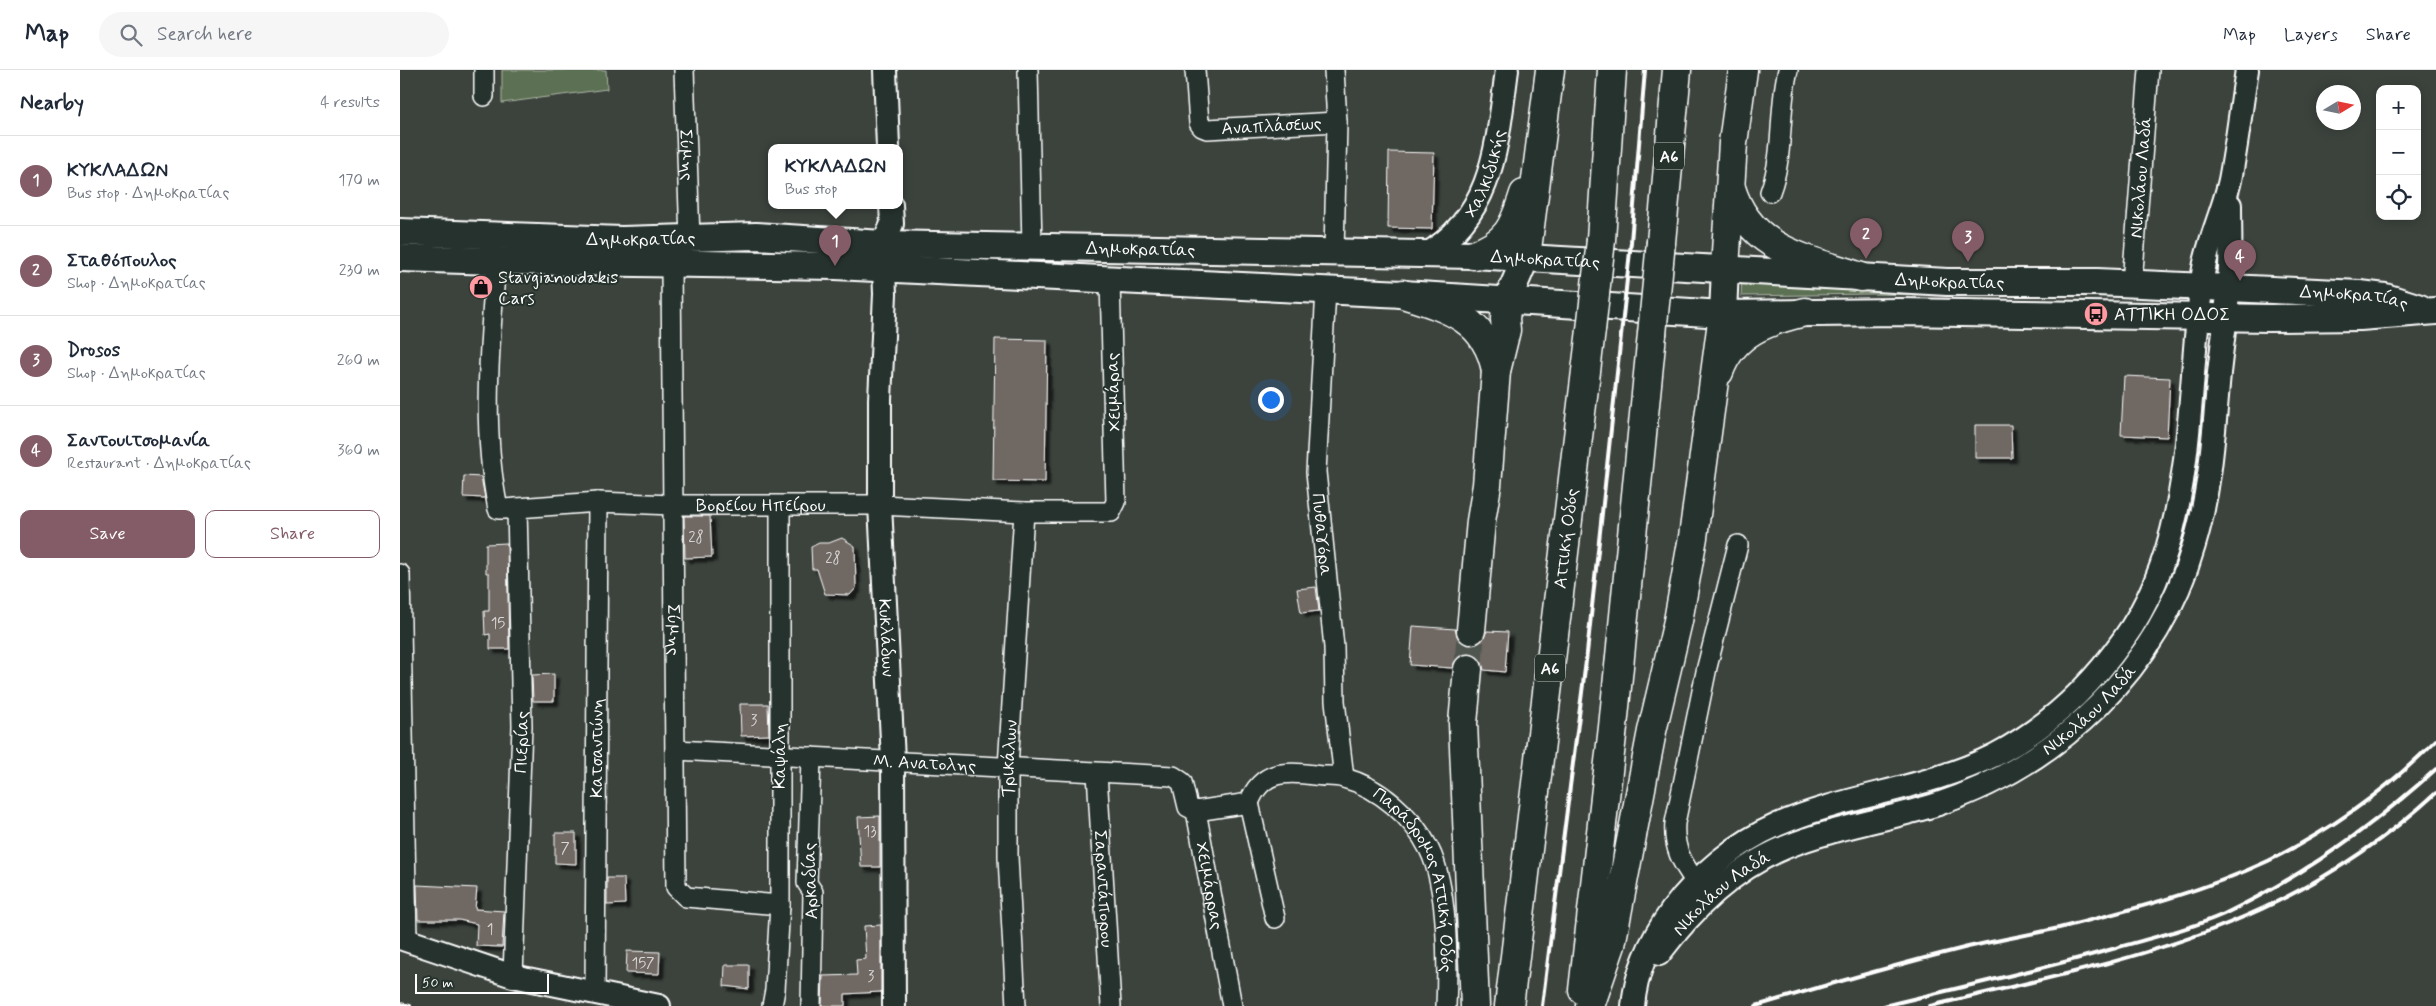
<!DOCTYPE html>
<html lang="en">
<head>
<meta charset="utf-8">
<style>
	:root { --surface:#fff; --page:#f6f6f7; --text:#1f2937; --muted:#747a83; --line:#e0e1e3; --accent:#845c67 }
	body { margin:0; font-family:Mynerve,sans-serif; background:var(--page); color:var(--text) }
	.controls { position:absolute; right:15px; top:15px; display:grid; overflow:hidden; border-radius:10px; box-shadow:0 2px 12px #0003 }
	.controls button { width:45px; height:45px; display:grid; place-items:center; padding:0; border:0; border-bottom:1px solid var(--line); background:var(--surface); color:var(--text); font:25px sans-serif }
	.compass { position:absolute; left:1916px; top:15px; width:45px; height:45px; border-radius:50%; background:var(--surface); box-shadow:0 2px 12px #0003; rotate:80deg }
	.scale { position:absolute; left:15px; bottom:12px; width:134px; box-sizing:border-box; padding-left:5px; border:2px solid #fff; border-top:0; font-size:14px; line-height:18px; white-space:nowrap; color:#fff; -webkit-text-stroke:4px #26332d; paint-order:stroke }
	.you { position:absolute; left:870px; top:329px; width:18px; height:18px; margin:-12px; border:4px solid #fff; border-radius:50%; background:#1a73e8; box-shadow:0 0 0 8px #1a73e833 }
	.badge { display:grid; place-items:center; width:32px; height:32px; border-radius:50%; background:var(--accent); color:#fff; font-size:16px; font-weight:700 }
	.pin { position:absolute; translate:-50% -41px; filter:drop-shadow(0 1px 2px #0008) }
	.pin::after { content:''; position:absolute; top:26px; width:18px; height:15px; background:inherit; clip-path:polygon(0 0,100% 0,50% 100%) }
	.popup { position:absolute; left:368px; top:74px; width:135px; height:65px; box-sizing:border-box; display:grid; place-content:center; border-radius:10px; background:var(--surface); filter:drop-shadow(0 1px 4px #0005); font-size:16px; white-space:nowrap; color:var(--muted) }
	.popup b { font-size:19px; color:var(--text) }
	.popup::after { content:''; position:absolute; left:50%; top:100%; margin-left:-10px; border:10px solid transparent; border-top-color:var(--surface) }
	.list { margin:0; padding:0; list-style:none }
	h2 { display:flex; justify-content:space-between; align-items:center; height:65px; margin:0; padding:0 20px; font-size:21px }
	h2 small { font-size:16px; font-weight:400; color:var(--muted) }
	.list li { display:grid; grid-template-columns:32px 1fr auto; gap:15px; align-items:center; box-sizing:border-box; height:90px; padding:0 20px; border-top:1px solid var(--line) }
	.list b { display:block; font-size:19px; white-space:nowrap }
	.list p { margin:0; font-size:16px; white-space:nowrap; color:var(--muted) }
	.list em { font-size:16px; font-style:normal; color:var(--muted) }
	.actions { display:flex; gap:10px; padding:15px 20px }
	.actions a { flex:1; padding:11px 0; border:1px solid var(--accent); border-radius:10px; text-align:center; font-size:18px; color:var(--accent) }
	.actions .main { background:var(--accent); color:#fff }
	.icon { flex:none; width:28px; height:28px; fill:none; stroke:currentColor; stroke-width:2; stroke-linecap:round; stroke-linejoin:round }
	.map { position:relative; flex:none; width:2036px; height:936px; overflow:hidden }
	header { display:flex; align-items:center; gap:30px; box-sizing:border-box; height:70px; padding:0 25px; background:var(--surface); border-bottom:1px solid var(--line) }
	header strong { font-size:24px }
	nav { display:flex; gap:28px; margin-inline-start:auto; font-size:18px }
	.search { width:350px; height:45px; background:var(--page); display:flex; align-items:center; gap:12px; box-sizing:border-box; padding:0 18px; border-radius:28px; color:var(--muted); font-size:19px }
	main { display:flex }
	aside { flex:1; background:var(--surface) }
	.map>svg:first-child { display:block }
</style>
</head>
<body>
<header>
<strong>Map</strong>
<div class="search"><svg class="icon" aria-label="search" viewBox="0 0 24 24"><circle cx="10" cy="10" r="6"/><path d="M15 15l6 6"/></svg>Search here</div>
<nav><a>Map</a><a>Layers</a><a>Share</a></nav>
</header>
<main>
<aside>
<h2>Nearby<small>4 results</small></h2>
<ul class="list">
<li><span class="badge">1</span><div><b>ΚΥΚΛΑΔΩΝ</b><p>Bus stop · Δημοκρατίας</p></div><em>170 m</em></li>
<li><span class="badge">2</span><div><b>Σταθόπουλος</b><p>Shop · Δημοκρατίας</p></div><em>230 m</em></li>
<li><span class="badge">3</span><div><b>Drosos</b><p>Shop · Δημοκρατίας</p></div><em>260 m</em></li>
<li><span class="badge">4</span><div><b>Σαντουιτσομανία</b><p>Restaurant · Δημοκρατίας</p></div><em>360 m</em></li>
</ul>
<div class="actions"><a class="main">Save</a><a>Share</a></div>
</aside>
<div class="map">
<svg width="2036" height="936" viewBox="0 0 2036 936">
	<defs>
		<filter id="shadow"><feDropShadow dx="4.5" dy="4.5" stdDeviation="1" flood-color="#0009"/></filter>
	</defs>
	<rect width="100%" height="100%" fill="#3c433d"/>
	<filter id="ink" filterUnits="userSpaceOnUse"><feTurbulence type="fractalNoise" baseFrequency=".02" numOctaves="2"/><feDisplacementMap in="SourceGraphic" scale="10" xChannelSelector="R" yChannelSelector="G"/><feConvolveMatrix kernelMatrix="1 2 1 2 8 2 1 2 1" color-interpolation-filters="sRGB"/></filter>
	<g filter="url(#ink)">
		<!-- green -->
		<path fill="#5c6f52" stroke="#aeb7a8" d="M102,0H206L207,19L102,33Z
			M1342,208L1583,218V226L1472,224L1341,226Z"/>
		<!-- building -->
		<path fill="#706863" stroke="#fff" filter="url(#shadow)" d="M989,82L1034,83L1032,159L988,158Z
			M595,269L647,270L645,412L593,411Z
			M1724,306L1770,308L1767,367L1721,365Z
			M1575,355H1611L1612,388H1575Z
			M64,406L81,407L85,428L63,427Z
			M284,446H310L312,487L285,488Z
			M442,468L455,476L456,518L450,525L425,524L417,499H412L411,477L419,473H429Z
			M107,473L109,579H90V564L85,565L84,541H89V503H86V474Z
			M916,517L919,541L901,543L897,519Z
			M1013,556L1055,559L1057,566L1062,572L1070,576L1077,574L1083,569L1087,561L1108,562L1105,602L1084,600L1082,593L1077,587L1069,583L1061,585L1056,590L1052,598L1010,595Z
			M154,604V631H133L132,605Z
			M340,634H368L369,665L341,666Z
			M480,746V797H461L458,747Z
			M155,763H176V794L155,793Z
			M207,808H224L225,834L207,835Z
			M17,815L77,818L75,839L104,841L102,877L76,876L77,854L59,850H18Z
			M481,855V922L445,924V936H422L423,906L457,905L456,890L466,889L464,856Z
			M227,881L260,882L259,904L226,903Z
			M325,895H349V919L324,916Z"/>
		<g fill="none" stroke-linecap="round" stroke-linejoin="round">
			<!-- motorway-tunnel -->
			<path stroke="#505650" stroke-width="28" stroke-dasharray="28 14" stroke-linecap="butt" d="M1068,599L1071,560"/>
			<!-- minor casing -->
			<g stroke="#fff" stroke-width="22">
				<g id="minor">
					<path d="M84,0V26"/>
					<path id="s1" d="M284,0L290,169"/>
					<path d="M628,0L632,176"/>
					<path id="s2" d="M795,0L799,53L802,57L807,59L937,52"/>
					<path d="M1370,122C1385,82 1378,40 1388,0"/>
					<path d="M934,183L937,52L934,0"/>
					<path id="s3" d="M96,191C90,274 81,356 98,439H104L198,432L272,435H480L624,442H711L716,432L710,211"/>
					<path id="s4" d="M271,195L276,817L286,827L380,835"/>
					<path id="s5" d="M1732,213L1749,0"/>
					<path id="s6" d="M926,220L916,402L934,577L935,631L944,708"/>
					<path d="M0,504L7,871"/>
					<path id="s7" d="M276,680L773,706L782,712L788,737L796,741"/>
					<path d="M411,687L407,813L413,822L411,936"/>
					<path id="s8" d="M697,703L711,936"/>
					<path d="M849,733L875,848"/>
					<path id="s9" d="M796,741L849,733C861,701 884,701 914,705C924,707 935,705 944,708C979,717 1013,747 1029,779C1048,816 1048,894 1046,936"/>
					<path id="s10" d="M796,741L832,936"/>
					<path d="M1296,812C1282,793 1273,778 1275,753L1307,597L1338,475"/>
					<path id="s11" d="M113,906L122,656L117,438"/>
					<path id="s12" d="M195,923L198,432"/>
					<path d="M372,936L375,920L380,835V436"/>
					<path id="s13" d="M616,936L608,787V697L624,442"/>
				</g>
			</g>
			<!-- tertiary casing -->
			<g stroke="#fff" stroke-width="26">
				<g id="tertiary">
					<path d="M485,0L488,77"/>
					<path id="s14" d="M491,135L492,154L483,174L485,224L480,329V435L493,690L494,936"/>
					<path id="s15" d="M1025,185C1095,144 1097,72 1107,0"/>
					<path d="M0,868L113,906L259,936"/>
					<path id="s16" d="M1259,884C1294,838 1333,799 1386,777C1435,757 1488,750 1538,734C1659,694 1759,598 1794,475C1811,419 1814,360 1819,303C1823,268 1828,233 1830,198C1831,177 1830,156 1830,135"/>
					<path d="M1233,936C1236,900 1251,869 1272,840C1299,804 1336,773 1377,755C1447,724 1525,720 1595,685C1646,658 1690,617 1723,570C1786,483 1787,370 1796,267C1799,243 1800,217 1805,193C1811,165 1824,138 1830,110C1837,74 1841,37 1847,0"/>
				</g>
			</g>
			<!-- secondary casing -->
			<g stroke="#fff" stroke-width="30">
				<g id="secondary">
					<path id="s17" d="M0,162L222,170L356,166L483,174L1073,185L1547,212H1697L1960,224L1985,227L2020,238"/>
					<path d="M0,188L96,191L435,196L1003,224L1323,244L1499,242L1869,248L1960,247L2036,241"/>
					<path d="M1107,231L1126,187"/>
					<path d="M1323,244L1325,198"/>
				</g>
			</g>
			<!-- motorway casing -->
			<g stroke="#fff" stroke-width="31">
				<g id="motorway">
					<path d="M1331,118C1350,181 1406,188 1461,207"/>
					<path d="M1201,170L1212,0"/>
					<path d="M1261,172L1277,0"/>
					<path d="M1073,185C1107,174 1114,156 1124,124"/>
					<path d="M1126,187L1150,0"/>
					<path d="M1325,198L1333,73L1343,0"/>
					<path d="M1003,224C1048,238 1087,249 1096,301"/>
					<path d="M1319,302C1333,262 1367,251 1405,242"/>
					<path d="M1071,560L1081,451L1087,415L1096,301L1106,260L1105,249L1107,231"/>
					<path d="M1068,599L1063,653L1075,936"/>
					<path d="M1183,920L1213,657L1252,264"/>
					<path id="s18" d="M1109,936L1191,260"/>
					<path d="M1190,936L1211,875L1252,661L1278,551L1293,467L1323,244"/>
				</g>
			</g>
			<!-- minor -->
			<use href="#minor" stroke="#26332d" stroke-width="19"/>
			<!-- tertiary -->
			<use href="#tertiary" stroke="#26332d" stroke-width="22"/>
			<!-- secondary -->
			<use href="#secondary" stroke="#26332d" stroke-width="26"/>
			<!-- motorway -->
			<use href="#motorway" stroke="#26332d" stroke-width="28"/>
			<!-- rail -->
			<path stroke="#fff" stroke-width="4" d="M0,934L10,936
				M1142,936L1187,583L1231,172L1245,0
				M1356,936C1423,916 1491,896 1560,879C1595,870 1631,865 1667,856C1734,839 1804,821 1868,791C1929,761 1988,719 2036,670
				M1484,936C1561,917 1639,900 1716,878C1751,868 1790,859 1824,844C1901,807 1973,756 2036,699
				M1530,936C1629,912 1734,892 1829,853C1904,823 1976,778 2036,723"/>
			<!-- motorway-bridge casing -->
			<g stroke="#fff" stroke-width="31" stroke-linecap="butt">
				<path id="motorway-bridge" d="M1191,260L1201,170
					M1252,264L1261,172"/>
			</g>
			<!-- motorway-bridge -->
			<use href="#motorway-bridge" stroke="#26332d" stroke-width="28"/>
		</g>
	</g>
	<!-- icons -->
	<defs>
		<g id="shop-disc" transform="scale(1.25)"><circle r="9.5" fill="#ff9aa2" stroke="#26332d"/><path d="M-5-2.5h2.3a2.7 3.5 0 0 1 5.4 0H5L5.5 6h-11ZM-1.5-2.5h3a1.5 2.3 0 0 0-3 0Z" fill="#111"/></g>
		<g id="bus-disc" transform="scale(1.25)"><circle r="9.5" fill="#ff9aa2" stroke="#26332d"/><path d="M-5-6H5V4H4V6H2V4H-2V6H-4V4H-5ZM-3.5-4V0h7V-4ZM-3.5 1.2v1.5H-2V1.2ZM2 1.2v1.5H3.5V1.2Z" fill="#111"/></g>
	</defs>
	<g fill-rule="evenodd">
		<use href="#shop-disc" x="81" y="217"/>
		<use href="#bus-disc" x="1696" y="244"/>
	</g>
	<g text-anchor="middle" stroke-width="4" stroke-linejoin="round" paint-order="stroke">
		<!-- number labels -->
		<g font-size="15" fill="#dbd9d8">
			<text x="296" y="472">28</text>
			<text x="433" y="493">28</text>
			<text x="98" y="558">15</text>
			<text x="354" y="655">3</text>
			<text x="470" y="766">13</text>
			<text x="165" y="783">7</text>
			<text x="90" y="864">1</text>
			<text x="243" y="898">157</text>
			<text x="471" y="911">3</text>
		</g>
		<!-- shield labels -->
		<g fill="#26332d" stroke="#bec2c0" stroke-width="1">
			<rect x="1254" y="72.5" width="30" height="27" rx="4"/>
			<rect x="1135" y="584.5" width="30" height="27" rx="4"/>
		</g>
		<g font-size="16" font-weight="bold" fill="#fff">
			<text x="1269" y="92">Α6</text>
			<text x="1150" y="604">Α6</text>
		</g>
		<!-- street labels -->
		<g font-size="18" fill="#fff" stroke="#26332d">
			<text dy="6" stroke="none"><textPath href="#s2" startOffset="128">Αναπλάσεως</textPath></text>
			<text dy="6" stroke="none"><textPath href="#s1" startOffset="85">Σύμης</textPath></text>
			<text dy="6" stroke="none"><textPath href="#s15" startOffset="105">Χαλκιδικής</textPath></text>
			<text dy="6" stroke="none"><textPath href="#s5" startOffset="106">Νικολάου Λαδά</textPath></text>
			<text dy="6" stroke="none"><textPath href="#s17" startOffset="241">Δημοκρατίας</textPath></text>
			<text dy="6" stroke="none"><textPath href="#s17" startOffset="741">Δημοκρατίας</textPath></text>
			<text dy="6" stroke="none"><textPath href="#s17" startOffset="1146">Δημοκρατίας</textPath></text>
			<text dy="6" stroke="none"><textPath href="#s17" startOffset="1551">Δημοκρατίας</textPath></text>
			<text dy="6" stroke="none"><textPath href="#s17" startOffset="1956">Δημοκρατίας</textPath></text>
			<text transform="translate(713 322) rotate(-92)" y="6">Χειμάρας</text>
			<text dy="6" stroke="none"><textPath href="#s3" startOffset="512">Βορείου Ηπείρου</textPath></text>
			<text dy="6" stroke="none"><textPath href="#s6" startOffset="245">Πυθαγόρα</textPath></text>
			<text dy="6" stroke="none"><textPath href="#s18" startOffset="471">Αττική Οδός</textPath></text>
			<text dy="6" stroke="none"><textPath href="#s4" startOffset="365">Σύμης</textPath></text>
			<text dy="6" stroke="none"><textPath href="#s14" startOffset="435">Κυκλάδων</textPath></text>
			<text dy="6" stroke="none"><textPath href="#s16" startOffset="506">Νικολάου Λαδά</textPath></text>
			<text dy="6" stroke="none"><textPath href="#s11" startOffset="234">Πιερίας</textPath></text>
			<text dy="6" stroke="none"><textPath href="#s12" startOffset="245">Κατσαντώνη</textPath></text>
			<text transform="translate(379 686) rotate(-90)" y="6">Καψάλη</text>
			<text dy="6" stroke="none"><textPath href="#s13" startOffset="248">Τρικάλων</textPath></text>
			<text dy="6" stroke="none"><textPath href="#s7" startOffset="249">Μ. Ανατολης</textPath></text>
			<text transform="translate(410 811) rotate(-92)" y="6">Αρκαδίας</text>
			<text dy="6" stroke="none"><textPath href="#s9" startOffset="299">Παράδρομος Αττική Οδός</textPath></text>
			<text dy="6" stroke="none"><textPath href="#s10" startOffset="76">Χειμάρρας</textPath></text>
			<text dy="6" stroke="none"><textPath href="#s8" startOffset="116">Σαραντάπορου</textPath></text>
			<text dy="6" stroke="none"><textPath href="#s16" startOffset="88">Νικολάου Λαδά</textPath></text>
		</g>
		<!-- poi labels -->
		<g font-size="18" fill="#fff" stroke="#26332d" text-anchor="start">
			<text x="98" y="213">Stavgianoudakis<tspan x="98" dy="21">Cars</tspan></text>
			<text x="1714" y="250">ΑΤΤΙΚΗ ΟΔΟΣ</text>
		</g>
	</g>
</svg>
<div class="controls">
<button>+</button>
<button>−</button>
<button><svg class="icon" aria-label="locate" viewBox="0 0 24 24"><circle cx="12" cy="12" r="6"/><path d="M12 2v4M12 18v4M2 12h4M18 12h4"/></svg></button>
</div>
<svg class="compass" viewBox="-18 -18 36 36"><path d="M0-13l5 13h-10z" fill="#e53935"/><path d="M0 13l5-13h-10z" fill="#747a83"/></svg>
<div class="scale">50 m</div>
<div class="you"></div>
<div class="pin badge" style="left:435px;top:196px">1</div>
<div class="popup"><b>ΚΥΚΛΑΔΩΝ</b>Bus stop</div>
<div class="pin badge" style="left:1466px;top:189px">2</div>
<div class="pin badge" style="left:1568px;top:192px">3</div>
<div class="pin badge" style="left:1840px;top:211px">4</div>
</div>
</main>
</body>
</html>
